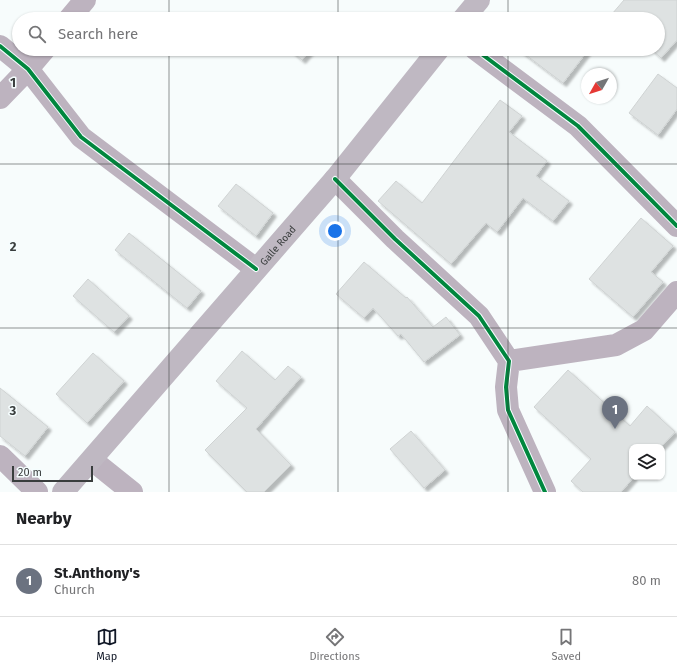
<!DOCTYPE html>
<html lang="en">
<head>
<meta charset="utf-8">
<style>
	:root { --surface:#fff; --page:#f2f2f2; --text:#202124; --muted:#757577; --line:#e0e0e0; --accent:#111827 }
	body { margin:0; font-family:"Fira Sans",sans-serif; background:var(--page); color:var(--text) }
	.controls { position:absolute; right:12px; bottom:12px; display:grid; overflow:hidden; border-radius:8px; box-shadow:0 1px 3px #0004 }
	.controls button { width:36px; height:36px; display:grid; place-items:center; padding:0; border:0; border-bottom:1px solid var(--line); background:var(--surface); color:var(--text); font:20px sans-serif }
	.compass { position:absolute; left:581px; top:68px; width:36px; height:36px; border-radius:50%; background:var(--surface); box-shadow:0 1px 3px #0004; rotate:231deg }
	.scale { position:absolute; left:12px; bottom:10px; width:81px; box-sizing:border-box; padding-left:4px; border:2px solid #393d3d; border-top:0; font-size:11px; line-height:14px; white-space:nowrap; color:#393d3d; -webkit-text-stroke:3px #f5fdfe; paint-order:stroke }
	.you { position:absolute; left:335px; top:231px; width:14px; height:14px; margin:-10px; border:3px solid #fff; border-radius:50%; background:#1a73e8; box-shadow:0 0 0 6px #1a73e833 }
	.badge { display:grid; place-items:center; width:26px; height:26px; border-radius:50%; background:var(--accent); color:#fff; font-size:13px; font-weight:700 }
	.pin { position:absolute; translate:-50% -33px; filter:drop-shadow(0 1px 2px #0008) }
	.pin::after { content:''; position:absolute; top:21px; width:14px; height:12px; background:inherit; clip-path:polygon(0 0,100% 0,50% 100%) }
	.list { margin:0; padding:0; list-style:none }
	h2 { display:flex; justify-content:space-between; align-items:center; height:52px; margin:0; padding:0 16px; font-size:17px }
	h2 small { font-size:13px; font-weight:400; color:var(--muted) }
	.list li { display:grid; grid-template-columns:26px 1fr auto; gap:12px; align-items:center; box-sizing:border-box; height:72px; padding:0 16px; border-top:1px solid var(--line) }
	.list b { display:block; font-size:15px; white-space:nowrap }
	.list p { margin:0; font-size:13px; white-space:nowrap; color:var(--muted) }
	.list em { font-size:13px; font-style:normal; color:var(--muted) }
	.icon { flex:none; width:22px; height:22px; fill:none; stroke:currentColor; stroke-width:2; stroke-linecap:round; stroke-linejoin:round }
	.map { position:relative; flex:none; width:677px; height:492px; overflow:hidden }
	.search { position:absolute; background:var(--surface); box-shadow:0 1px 3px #0004; left:12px; right:12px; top:12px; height:44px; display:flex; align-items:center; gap:10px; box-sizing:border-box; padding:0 14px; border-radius:22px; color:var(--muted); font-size:15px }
	.sheet { height:124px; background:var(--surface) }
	nav { display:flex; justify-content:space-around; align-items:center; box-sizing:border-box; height:56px; border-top:1px solid var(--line); background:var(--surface); font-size:11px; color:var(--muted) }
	nav a { display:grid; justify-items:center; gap:2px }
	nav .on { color:var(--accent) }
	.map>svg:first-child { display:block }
</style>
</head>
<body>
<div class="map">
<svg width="677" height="492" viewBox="0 0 677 492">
	<defs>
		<filter id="shadow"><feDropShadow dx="3.5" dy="3.5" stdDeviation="1" flood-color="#0004"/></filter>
	</defs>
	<rect width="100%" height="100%" fill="#f7fcfc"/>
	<!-- building -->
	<path fill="#dee2e2" stroke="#cfd3d3" filter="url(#shadow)" d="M624,0H677V40L661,58L651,49H658V19H617L612,14Z
		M289,49H312L302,60Z
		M518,49H589L563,83Z
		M658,74L677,88V109L658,135L629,113Z
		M500,100L522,116L509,132L547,161L536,176L569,201L553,221L523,198L497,232L486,223L451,264L378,201L396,181L422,203Z
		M236,184L273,213L256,236L218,206Z
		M641,218L673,246L651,272L663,282L633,317L589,279Z
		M129,233L201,291L187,308L115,250Z
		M364,262L406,298L407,297L433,327L446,317L460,335L424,362L401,334L398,336L373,308L364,318L336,294Z
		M88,279L129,316L114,332L73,296Z
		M242,351L275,380L288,366L301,377L256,429L291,465L264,492H247L205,450L247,408L216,381Z
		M93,353L124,381L87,423L56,394Z
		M568,370L630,426L647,406L675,432L661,447H632V477H634L621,492H583L571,481L591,459L534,407Z
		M0,388L48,427L25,456L0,436Z
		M411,431L445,470L424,488L390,449Z"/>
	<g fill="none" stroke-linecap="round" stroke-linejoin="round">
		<!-- minor -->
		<path stroke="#bdb3bf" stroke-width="22" d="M69,19L85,0
			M0,46L28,69L81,137L256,269
			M475,49L578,126L677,226
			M0,98L28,69L45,49
			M335,179L395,239L479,316L509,361L506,387L508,410L545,492
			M509,361L616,345L644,330L677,292
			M0,456L37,492
			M92,460L132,492"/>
		<!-- trunk -->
		<g stroke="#bfb8c2" stroke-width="22">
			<path d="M463,19L479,0"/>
			<path id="s1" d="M63,492L335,179L439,49"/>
		</g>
		<!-- cycleway casing -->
		<g stroke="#f5fdfe" stroke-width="6">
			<path id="cycleway" d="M0,46L28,69L81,137L256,269
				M475,49L578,126L677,226
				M335,179L395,239L479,316L509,361L506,387L508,410L545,492"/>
		</g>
		<!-- cycleway -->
		<use href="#cycleway" stroke="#00873e" stroke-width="4"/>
	</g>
	<!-- grid -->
	<path fill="none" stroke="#393d3d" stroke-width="1" stroke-opacity="0.55" d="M169,0V19M338,0V19M508,0V19M169,49V492M338,49V492M508,49V492M0,164H677M0,328H677"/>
	<g text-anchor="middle" stroke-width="3" stroke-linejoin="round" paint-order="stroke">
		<!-- street labels -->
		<g font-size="10" fill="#393d3d" stroke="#f5fdfe">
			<text dy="4" stroke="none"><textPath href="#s1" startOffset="327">Galle Road</textPath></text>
		</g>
	</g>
	<g font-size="13" text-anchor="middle" font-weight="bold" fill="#393d3d" stroke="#f5fdfe" stroke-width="3" stroke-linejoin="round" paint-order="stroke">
		<text x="13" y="87">1</text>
		<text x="13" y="251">2</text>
		<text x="13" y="415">3</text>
	</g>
</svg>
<div class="controls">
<button><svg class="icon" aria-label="layers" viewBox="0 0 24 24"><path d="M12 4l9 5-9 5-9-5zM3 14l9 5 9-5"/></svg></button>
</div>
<svg class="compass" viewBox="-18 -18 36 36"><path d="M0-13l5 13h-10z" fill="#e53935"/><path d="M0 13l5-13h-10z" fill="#757577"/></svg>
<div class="scale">20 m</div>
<div class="you"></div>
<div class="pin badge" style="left:615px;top:429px;background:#6b7280">1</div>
<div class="search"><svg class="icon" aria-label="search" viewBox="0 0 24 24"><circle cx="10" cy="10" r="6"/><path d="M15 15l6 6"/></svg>Search here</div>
</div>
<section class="sheet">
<h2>Nearby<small></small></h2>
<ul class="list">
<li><span class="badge" style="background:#6b7280">1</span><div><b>St.Anthony's</b><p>Church</p></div><em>80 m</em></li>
</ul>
</section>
<nav>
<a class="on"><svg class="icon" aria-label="map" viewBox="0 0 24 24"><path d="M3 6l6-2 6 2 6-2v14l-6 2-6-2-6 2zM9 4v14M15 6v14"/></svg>Map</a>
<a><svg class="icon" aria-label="directions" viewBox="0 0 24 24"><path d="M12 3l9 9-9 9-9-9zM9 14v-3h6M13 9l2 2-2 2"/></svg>Directions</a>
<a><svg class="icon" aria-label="saved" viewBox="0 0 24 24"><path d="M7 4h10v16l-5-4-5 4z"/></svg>Saved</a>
</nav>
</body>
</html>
